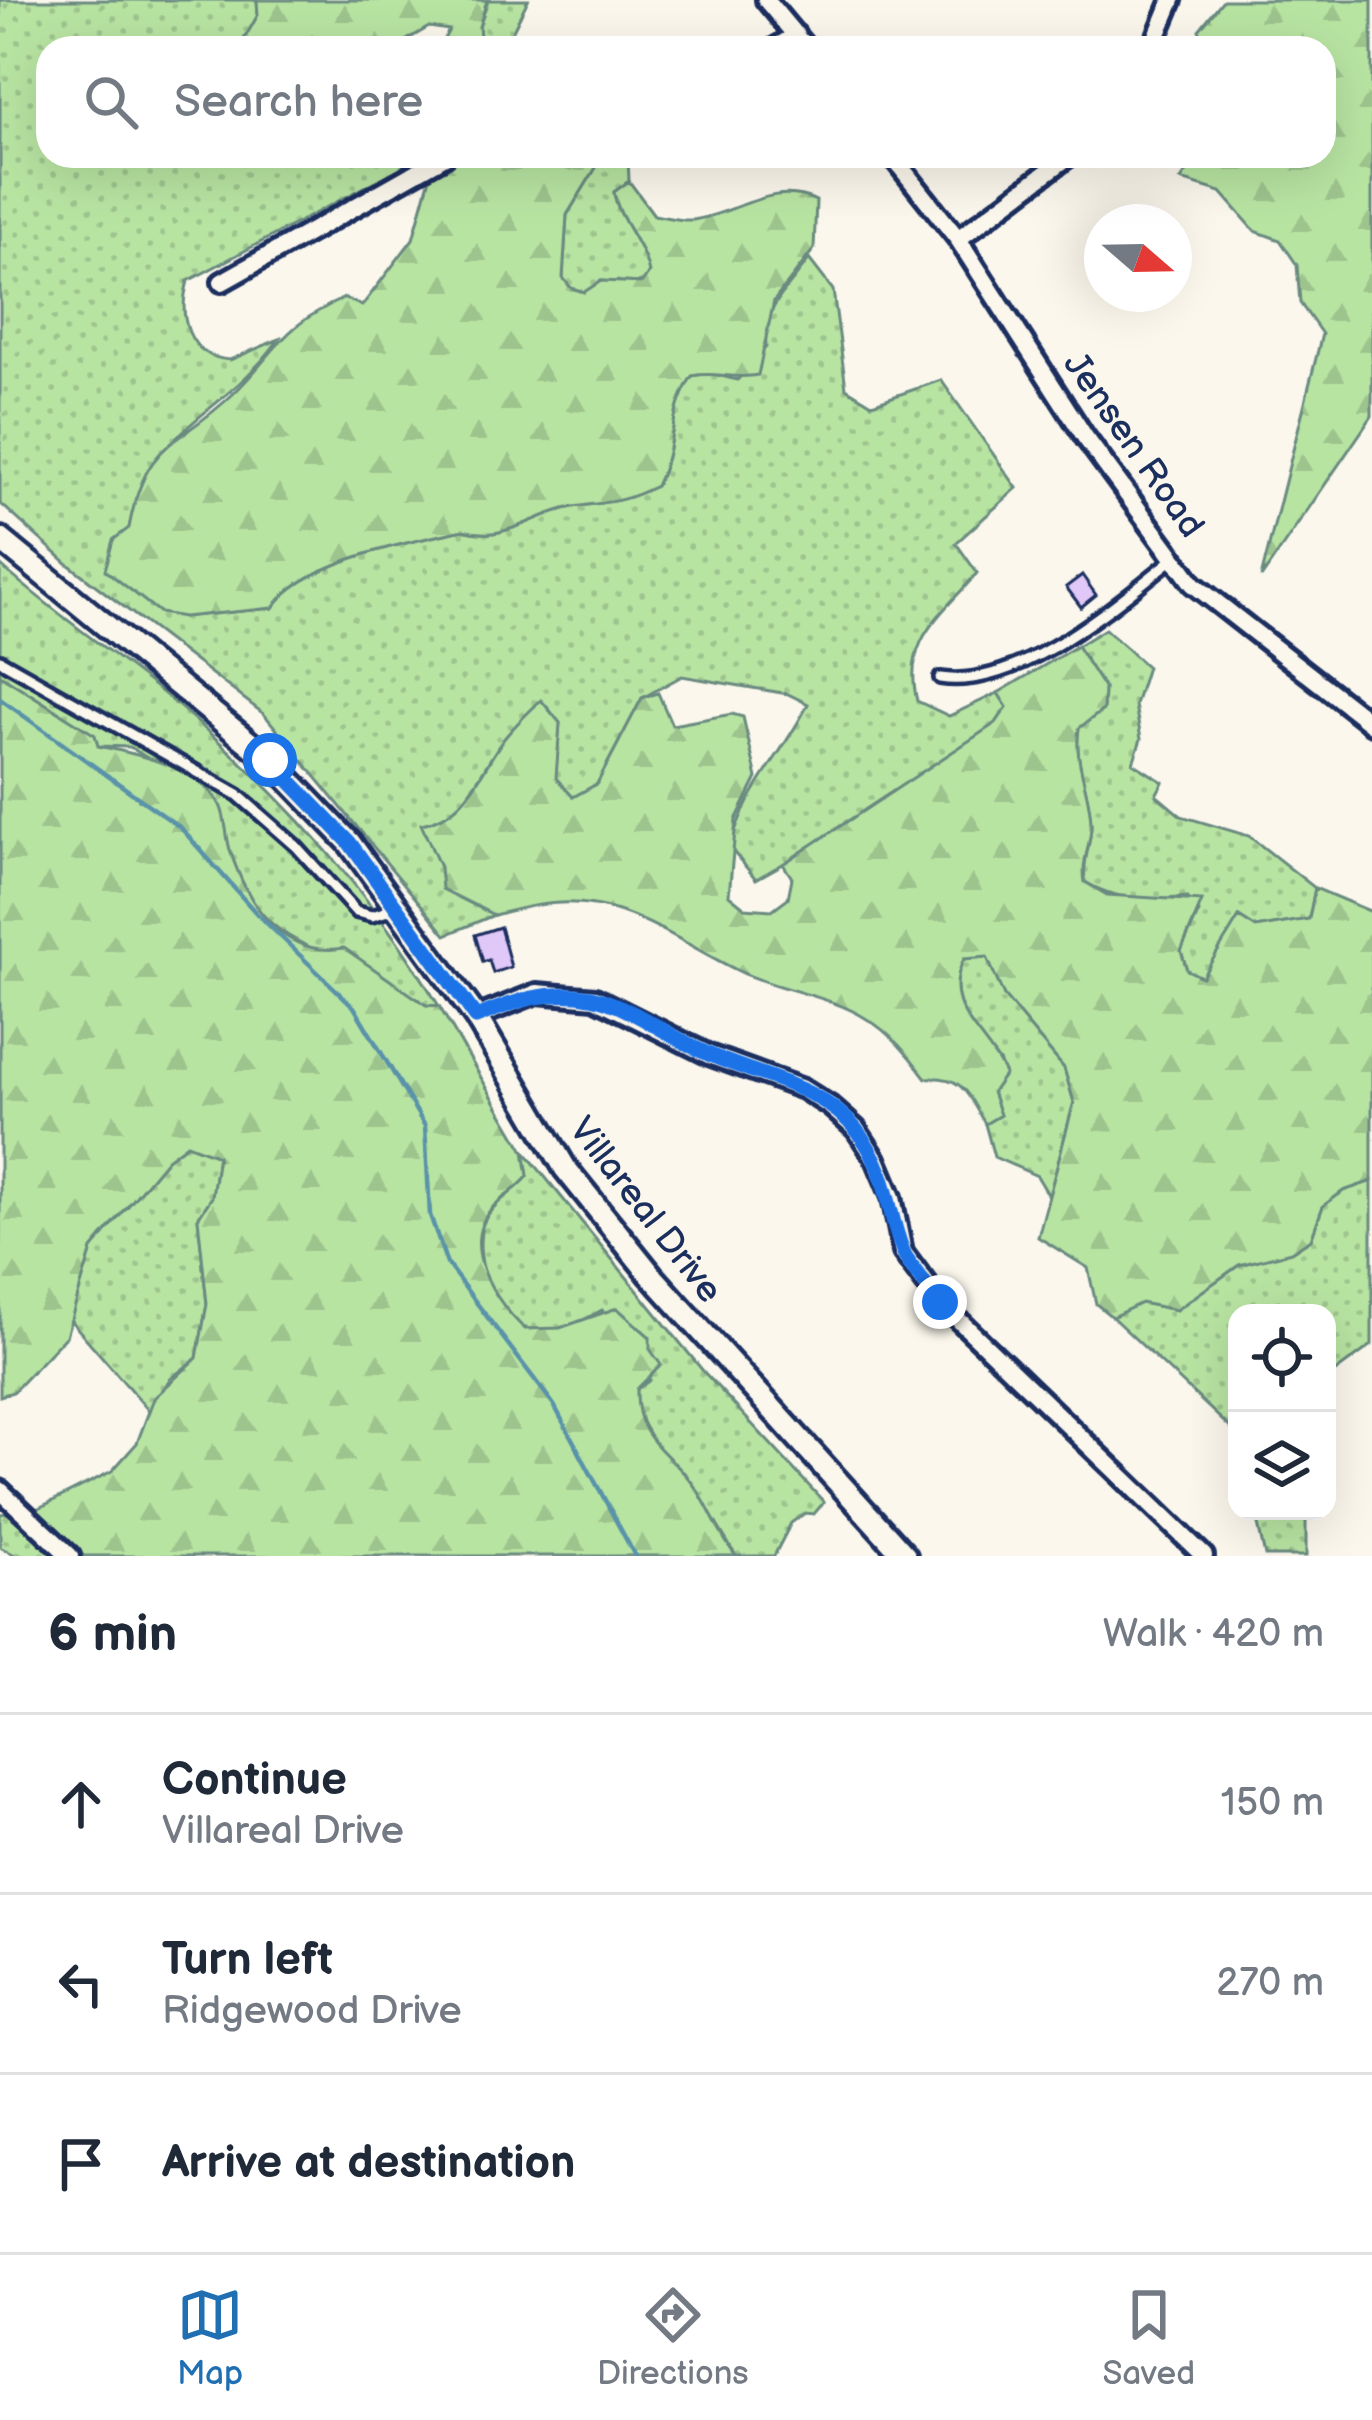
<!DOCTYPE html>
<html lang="en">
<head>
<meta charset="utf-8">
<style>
	:root { --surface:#fff; --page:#f6f6f7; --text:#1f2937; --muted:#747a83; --line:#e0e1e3; --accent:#1f6fb2 }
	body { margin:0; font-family:"Balsamiq Sans",sans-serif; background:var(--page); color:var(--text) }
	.controls { position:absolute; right:36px; bottom:36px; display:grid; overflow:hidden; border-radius:24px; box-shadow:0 12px 48px #0002 }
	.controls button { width:108px; height:108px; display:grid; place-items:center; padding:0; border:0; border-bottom:3px solid var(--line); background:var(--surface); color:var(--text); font:60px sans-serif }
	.compass { position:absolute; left:1084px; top:204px; width:108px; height:108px; border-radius:50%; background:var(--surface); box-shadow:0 12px 48px #0002; rotate:110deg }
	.stop { position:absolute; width:36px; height:36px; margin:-27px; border:9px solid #1a73e8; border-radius:50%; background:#fff }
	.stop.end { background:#1a73e8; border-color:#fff; box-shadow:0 3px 12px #0008 }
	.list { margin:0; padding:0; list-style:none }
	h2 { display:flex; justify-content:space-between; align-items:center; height:156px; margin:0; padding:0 48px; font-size:51px }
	h2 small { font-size:39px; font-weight:400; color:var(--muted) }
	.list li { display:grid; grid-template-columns:78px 1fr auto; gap:36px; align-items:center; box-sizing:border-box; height:180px; padding:0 48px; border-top:3px solid var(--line) }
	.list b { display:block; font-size:45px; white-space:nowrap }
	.list p { margin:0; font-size:39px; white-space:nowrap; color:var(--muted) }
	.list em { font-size:39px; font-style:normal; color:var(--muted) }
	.icon { flex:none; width:66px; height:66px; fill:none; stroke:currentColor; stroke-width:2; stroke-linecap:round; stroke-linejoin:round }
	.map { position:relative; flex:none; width:1372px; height:1556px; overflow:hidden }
	.search { position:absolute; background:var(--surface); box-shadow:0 12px 48px #0002; left:36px; right:36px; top:36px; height:132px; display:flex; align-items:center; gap:30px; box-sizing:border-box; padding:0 42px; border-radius:36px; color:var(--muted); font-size:45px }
	.sheet { height:696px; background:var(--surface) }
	nav { display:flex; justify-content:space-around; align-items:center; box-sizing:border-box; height:168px; border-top:3px solid var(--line); background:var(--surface); font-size:33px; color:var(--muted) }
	nav a { display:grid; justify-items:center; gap:6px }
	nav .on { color:var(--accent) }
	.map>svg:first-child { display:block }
</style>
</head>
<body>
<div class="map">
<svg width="1372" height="1556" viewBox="0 0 1372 1556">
	<defs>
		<pattern id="green-dots" width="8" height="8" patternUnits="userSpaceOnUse" patternTransform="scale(3)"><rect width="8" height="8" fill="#b8e4a2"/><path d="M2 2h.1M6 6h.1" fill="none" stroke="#9ec48e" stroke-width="1.8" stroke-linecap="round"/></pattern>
		<pattern id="forest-firs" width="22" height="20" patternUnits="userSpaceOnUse" patternTransform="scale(3)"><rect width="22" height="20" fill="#b8e4a2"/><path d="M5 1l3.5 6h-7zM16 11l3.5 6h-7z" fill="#9ec48e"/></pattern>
	</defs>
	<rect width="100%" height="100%" fill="#fbf7ec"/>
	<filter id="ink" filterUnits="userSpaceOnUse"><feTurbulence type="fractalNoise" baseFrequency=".00833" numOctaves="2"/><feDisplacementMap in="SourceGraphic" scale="24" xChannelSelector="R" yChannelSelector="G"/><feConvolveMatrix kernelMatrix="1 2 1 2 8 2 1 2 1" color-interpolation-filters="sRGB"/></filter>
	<g filter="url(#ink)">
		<!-- green -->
		<path fill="url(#green-dots)" stroke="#6a8a80" stroke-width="3" d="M0,0H257L258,15L239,48H48V156H423L188,281C178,316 187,357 230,360L279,339C223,418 148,426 129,528L183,617L272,608C304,561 410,542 463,530C507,543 532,514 573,507C608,501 622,503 656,486C678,442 666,416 692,376L709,373L737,380L766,347C763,305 788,290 809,259L833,290L846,388L872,404L941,380L1017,488L956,543L977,573C940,617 902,640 917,701L949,716L998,693L1007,707L996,723L824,841L756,879L730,848C744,791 783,755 808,704L788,694L682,676L642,698L597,784L573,797L555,778L560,723L541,700C528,714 511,728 500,744C476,778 466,816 422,824L440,867L443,889L494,915L446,935L264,714L68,564L0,503Z
			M488,0H528L504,48H481L479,27Z
			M603,156H628L629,181L614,192C618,220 643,243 649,272L643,283L601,281L585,292L571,288L563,278L567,215Z
			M0,565C55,614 117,655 174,702C278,790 370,889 439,1006L426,1005C318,930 247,969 220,805L130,747L98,746L72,721L0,675Z
			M1105,629L1147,667L1135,705L1141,739L1133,763L1163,782L1156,795L1181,816L1249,836L1315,888L1309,919L1256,928L1239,917L1203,978L1187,970L1181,951L1199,912L1186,897C1150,902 1117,901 1085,882C1082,860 1091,845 1091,825C1090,791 1073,763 1079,728L1103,710L1104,688L1077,646Z
			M987,957L1004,996L1064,1068L1074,1102L1049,1196L1037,1176L994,1157L985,1124L1000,1115L992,1092L1000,1063C975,1030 943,1002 963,959Z
			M187,1144L218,1155L212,1197L198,1218L207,1304L197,1358L170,1379L149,1411L70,1320L92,1249L167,1159Z
			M524,1151L703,1371L824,1502L814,1514L805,1513L791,1523L774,1556H736L686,1474L664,1459L636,1413L637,1389L650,1380L602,1310C581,1322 556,1334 530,1329C493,1322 472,1256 483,1224C491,1203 514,1193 528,1176Z
			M1372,1181V1345L1327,1378V1313H1237V1434L1112,1317L1141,1303L1176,1310L1239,1265L1291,1251L1311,1239L1323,1206L1343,1191Z
			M1255,1511H1306V1556H1265Z
			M14,1512L56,1556H17L0,1547V1514Z"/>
		<!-- forest -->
		<path fill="url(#forest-firs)" stroke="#6a8a80" stroke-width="3" d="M257,0H487L479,27L481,48H439L449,30L429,27L393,48H239L258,15Z
			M1223,0H1372V416L1261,578L1322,334L1300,303L1297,265L1280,240L1255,231L1221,192L1181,180L1198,156H1324V48H1208L1199,30Z
			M438,156H603L567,215L563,278L571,288L584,292L601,281L642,283L649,273C643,242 618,220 614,192L629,181L654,215C666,217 681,221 693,220C736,214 774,180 816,201L814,249L774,301L758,375C734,380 715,371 692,376C667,415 677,444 656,486C619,504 611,501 573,507C532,514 507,543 463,530C410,542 303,561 273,608L183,617L160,613L105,570L113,540L129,528C146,437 177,448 233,394C279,349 280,327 344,298L362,306L413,239L431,174L445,167Z
			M1077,646L1104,688L1103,710L1079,728C1073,763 1091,791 1091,825C1091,846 1081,860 1085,882L1107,895L1202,901L1181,951L1187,970L1202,977L1239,917L1256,928L1309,919L1315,888L1372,912V1181L1343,1191L1323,1206L1311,1239L1291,1252L1239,1265L1176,1310L1141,1303L1112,1317L1096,1304L1088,1268L1038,1237L1074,1102L1064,1068L1004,996L987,957L964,959C939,1009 986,1032 1005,1074L992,1092L1000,1115L985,1124C967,1094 964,1075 926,1078C909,1056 891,1033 867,1019C831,996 784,991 745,974C696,952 648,914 594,905C558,899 528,906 494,915L442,889L440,867L421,824C466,816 477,778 501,743C512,727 527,714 541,700L560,723L556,778L573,797L597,784L642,698L658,693L672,725L732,714L743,717L757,778L736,820L729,895L745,908L772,910L788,898L792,878L783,864L996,723L1007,707L998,693Z
			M0,675L95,735L98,746C133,753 201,767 220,805C226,817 226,836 230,850C247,903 282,959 344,948L426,1005L439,1006L524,1151L528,1176C517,1190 503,1196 492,1208C458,1246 496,1303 525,1329L560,1328L617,1308L650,1337V1349L661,1365L637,1389C635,1444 674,1453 698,1491C712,1513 719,1535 736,1556H84L37,1509L112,1471L137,1443L154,1398L197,1358L207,1304L198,1218L212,1197L218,1156L187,1144L167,1159L92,1249L66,1336L13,1392L0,1396Z"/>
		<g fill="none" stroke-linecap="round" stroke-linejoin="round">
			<!-- stream -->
			<path stroke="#5a93a9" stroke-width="4.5" d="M0,699L181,828L257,914L354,1007L425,1126L430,1215L447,1264L554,1405L635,1556"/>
		</g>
		<!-- building -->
		<path fill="#e0c8f8" stroke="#1b2f5e" stroke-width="3" d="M1082,575L1096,595L1081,607L1066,587Z
			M500,927L511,967L493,973L489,960L483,962L475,935Z"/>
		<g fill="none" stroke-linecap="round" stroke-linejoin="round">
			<!-- service casing -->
			<g stroke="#1b2f5e" stroke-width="18">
				<path id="service" d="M0,660L238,795L296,846L356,912L372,916L397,908
					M940,678C1019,690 1114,605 1173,559"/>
			</g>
			<!-- minor casing -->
			<g stroke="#1b2f5e" stroke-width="26">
				<path id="minor" d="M766,0L806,48
					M775,48L796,35
					M1152,48L1172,0
					M892,156L958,239L1085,437L1193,584L1372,724
					M958,239L1069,156
					M222,282L445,156
					M476,1017L537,993L595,998L709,1055L803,1089L830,1106L856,1129L876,1159L892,1197L903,1252L940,1302L1204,1556
					M0,1490L70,1556"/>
			</g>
			<!-- tertiary casing -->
			<g stroke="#1b2f5e" stroke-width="30">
				<path id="tertiary" d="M0,539L270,760L349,842L476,1017L565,1168L651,1275L905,1556"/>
			</g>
			<!-- service -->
			<use href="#service" stroke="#fbf7ec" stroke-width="9"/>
			<!-- minor -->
			<use href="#minor" stroke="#fbf7ec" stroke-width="16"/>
			<!-- tertiary -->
			<use href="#tertiary" stroke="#fbf7ec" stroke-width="21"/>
		</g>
	</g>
	<g fill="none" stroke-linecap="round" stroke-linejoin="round" filter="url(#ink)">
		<!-- route -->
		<path stroke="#1a73e8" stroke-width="15" d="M270,760L349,842L476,1017C516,1001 547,989 591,997C629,1005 670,1037 706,1053C757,1077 821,1084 858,1132C889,1172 886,1208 903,1251C910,1269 929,1287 940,1302"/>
	</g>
	<g text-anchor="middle" stroke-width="10" stroke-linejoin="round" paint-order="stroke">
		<!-- street labels -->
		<g font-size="36" fill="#1b2f5e" stroke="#fbf7ec">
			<text transform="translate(1135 444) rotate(55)" y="13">Jensen Road</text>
			<text transform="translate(647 1209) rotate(52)" y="13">Villareal Drive</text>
		</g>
	</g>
</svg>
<div class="controls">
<button><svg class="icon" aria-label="locate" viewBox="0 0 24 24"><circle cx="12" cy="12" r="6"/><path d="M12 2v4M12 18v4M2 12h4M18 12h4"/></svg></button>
<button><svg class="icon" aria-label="layers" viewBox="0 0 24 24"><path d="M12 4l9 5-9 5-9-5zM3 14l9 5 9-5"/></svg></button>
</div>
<svg class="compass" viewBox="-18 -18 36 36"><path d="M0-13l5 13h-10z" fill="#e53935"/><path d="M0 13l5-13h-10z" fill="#747a83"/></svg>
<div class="stop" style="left:270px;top:760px"></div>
<div class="stop end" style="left:940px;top:1302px"></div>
<div class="search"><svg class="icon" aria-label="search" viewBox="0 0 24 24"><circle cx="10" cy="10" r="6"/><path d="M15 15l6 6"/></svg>Search here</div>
</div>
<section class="sheet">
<h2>6 min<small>Walk · 420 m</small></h2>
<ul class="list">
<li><svg class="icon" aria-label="ahead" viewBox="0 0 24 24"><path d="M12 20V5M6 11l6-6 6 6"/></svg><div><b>Continue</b><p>Villareal Drive</p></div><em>150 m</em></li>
<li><svg class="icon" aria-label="left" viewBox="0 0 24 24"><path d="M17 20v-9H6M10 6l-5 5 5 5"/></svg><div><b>Turn left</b><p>Ridgewood Drive</p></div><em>270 m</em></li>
<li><svg class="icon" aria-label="arrive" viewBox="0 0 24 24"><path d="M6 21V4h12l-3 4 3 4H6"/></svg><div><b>Arrive at destination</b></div></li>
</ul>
</section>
<nav>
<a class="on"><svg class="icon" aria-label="map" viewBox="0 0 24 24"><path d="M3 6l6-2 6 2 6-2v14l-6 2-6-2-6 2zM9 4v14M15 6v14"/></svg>Map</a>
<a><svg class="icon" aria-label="directions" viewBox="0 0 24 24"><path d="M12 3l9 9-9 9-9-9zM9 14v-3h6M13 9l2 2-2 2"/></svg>Directions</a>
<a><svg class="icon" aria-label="saved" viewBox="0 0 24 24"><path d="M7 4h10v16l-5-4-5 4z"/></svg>Saved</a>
</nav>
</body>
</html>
